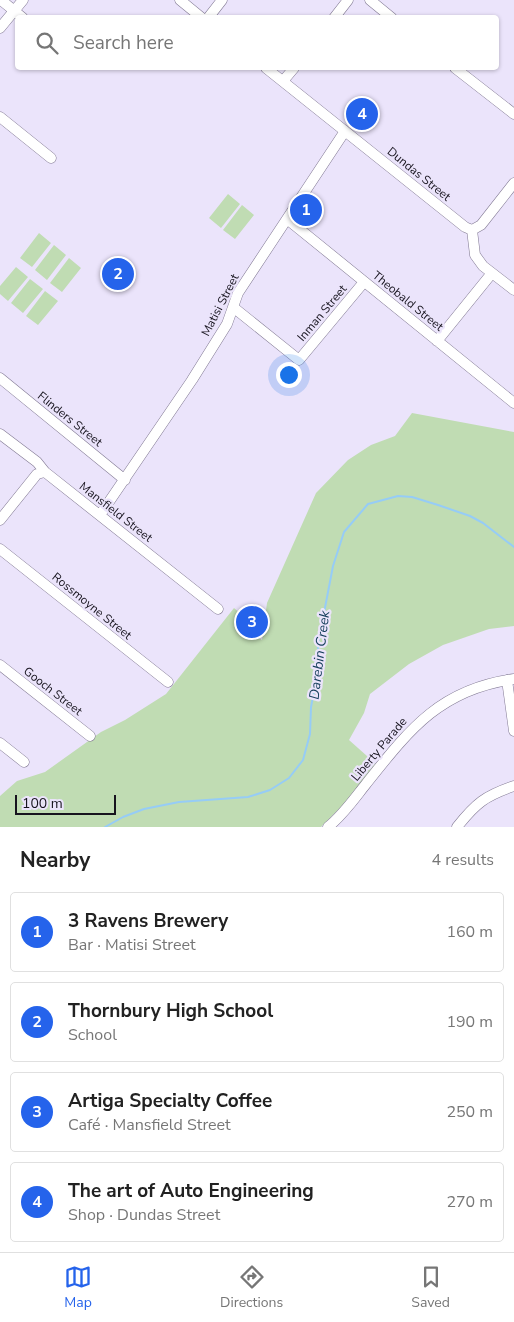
<!DOCTYPE html>
<html lang="en">
<head>
<meta charset="utf-8">
<style>
	:root { --surface:#fff; --page:#f6f6f6; --text:#222; --muted:#767676; --line:#e0e0e0; --accent:#2563eb }
	body { margin:0; font-family:"Nunito Sans",sans-serif; background:var(--page); color:var(--text) }
	.scale { position:absolute; left:15px; bottom:12px; width:101px; box-sizing:border-box; padding-left:5px; border:2px solid #17141e; border-top:0; font-size:14px; line-height:18px; white-space:nowrap; color:#17141e; -webkit-text-stroke:4px #ebe4fb; paint-order:stroke }
	.you { position:absolute; left:288px; top:374px; width:18px; height:18px; margin:-12px; border:4px solid #fff; border-radius:50%; background:#1a73e8; box-shadow:0 0 0 8px #1a73e833 }
	.badge { display:grid; place-items:center; width:32px; height:32px; border-radius:50%; background:var(--accent); color:#fff; font-size:16px; font-weight:700 }
	.pin { position:absolute; translate:-50% -50%; border:2px solid #fff; box-shadow:0 1px 5px #0006 }
	.list { margin:0; padding:0; list-style:none }
	h2 { display:flex; justify-content:space-between; align-items:center; height:65px; margin:0; padding:0 20px; font-size:21px }
	h2 small { font-size:16px; font-weight:400; color:var(--muted) }
	.list li { display:grid; grid-template-columns:32px 1fr auto; gap:15px; align-items:center; box-sizing:border-box; height:80px; margin:0 10px 10px; padding:0 10px; border:1px solid var(--line); border-radius:5px }
	.list b { display:block; font-size:19px; white-space:nowrap }
	.list p { margin:0; font-size:16px; white-space:nowrap; color:var(--muted) }
	.list em { font-size:16px; font-style:normal; color:var(--muted) }
	.icon { flex:none; width:28px; height:28px; fill:none; stroke:currentColor; stroke-width:2; stroke-linecap:round; stroke-linejoin:round }
	.map { position:relative; flex:none; width:514px; height:827px; overflow:hidden }
	.search { position:absolute; background:var(--surface); box-shadow:0 1px 4px #0004; left:15px; right:15px; top:15px; height:55px; display:flex; align-items:center; gap:12px; box-sizing:border-box; padding:0 18px; border-radius:5px; color:var(--muted); font-size:19px }
	.sheet { height:425px; background:var(--surface) }
	nav { display:flex; justify-content:space-around; align-items:center; box-sizing:border-box; height:70px; border-top:1px solid var(--line); background:var(--surface); font-size:14px; color:var(--muted) }
	nav a { display:grid; justify-items:center; gap:2px }
	nav .on { color:var(--accent) }
	.map>svg:first-child { display:block }
</style>
</head>
<body>
<div class="map">
<svg width="514" height="827" viewBox="0 0 514 827">
	<rect width="100%" height="100%" fill="#ebe4fb"/>
	<!-- green -->
	<path fill="#c0dcb3" d="M228,194L240,204L221,228L209,218Z
		M242,205L254,215L235,239L223,230Z
		M39,233L51,243L32,267L20,258Z
		M54,245L66,255L47,280L35,270Z
		M69,258L81,268L62,292L50,283Z
		M16,267L28,277L8,301L0,294V286Z
		M30,279L43,289L23,313L11,303Z
		M45,291L58,301L38,325L26,316Z
		M412,413L514,432V626L489,629L443,645L409,664L370,694L364,713L349,740L376,764L342,806L321,827H0V796L17,781L45,772L101,732L125,720L166,694L234,608L241,614L238,622L262,640L267,603L316,493L348,460L371,445L395,436Z"/>
	<g fill="none" stroke-linecap="round" stroke-linejoin="round">
		<!-- stream -->
		<path stroke="#96ccf6" stroke-width="2" d="M105,827L123,817L144,809L179,802L248,797L270,790L289,778L303,760L310,734L311,707L319,666L318,644L333,566L344,532L368,504L398,496L412,497L438,505L470,516L483,523L514,547"/>
		<!-- minor casing -->
		<g stroke="#807892" stroke-width="11">
			<path id="minor" d="M1,0L23,18
				M180,0L202,18
				M370,0L392,18
				M208,18L222,0
				M334,18L348,0
				M0,28L23,0
				M266,68L465,227L472,230
				M455,68L514,114
				M283,81L294,68
				M0,117L51,158
				M287,219L514,403
				M472,230L475,255L483,266L514,290
				M472,230L481,225L514,183
				M233,307L299,360L364,282
				M437,341L492,273
				M0,378L125,480
				M0,434L37,462L45,472L218,609
				M100,515L192,380L227,324L238,293L345,131
				M0,520L37,474L45,472
				M0,549L168,682
				M0,665L90,736
				M507,680L514,731
				M0,743L24,762
				M328,827C343,815 354,799 366,784C409,730 440,689 514,679
				M457,827C476,803 485,796 514,786"/>
		</g>
		<!-- minor -->
		<use href="#minor" stroke="#fff" stroke-width="10"/>
	</g>
	<g text-anchor="middle" stroke-width="4.5" stroke-linejoin="round" paint-order="stroke">
		<!-- street labels -->
		<g font-size="12" fill="#17141e" stroke="#ebe4fb">
			<text transform="translate(419 174) rotate(39)" y="4">Dundas Street</text>
			<text transform="translate(408 301) rotate(39)" y="4">Theobald Street</text>
			<text transform="translate(220 305) rotate(-63)" y="4">Matisi Street</text>
			<text transform="translate(322 313) rotate(-50)" y="4">Inman Street</text>
			<text transform="translate(70 419) rotate(39)" y="4">Flinders Street</text>
			<text transform="translate(116 512) rotate(38)" y="4">Mansfield Street</text>
			<text transform="translate(92 606) rotate(39)" y="4">Rossmoyne Street</text>
			<text transform="translate(53 691) rotate(38)" y="4">Gooch Street</text>
			<text transform="translate(379 749) rotate(-50)" y="4">Liberty Parade</text>
		</g>
		<!-- water labels -->
		<g font-size="14" font-style="italic" fill="#133d59" stroke="#ebe4fb">
			<text transform="translate(319 655) rotate(-83)" y="5">Darebin Creek</text>
		</g>
	</g>
</svg>
<div class="scale">100 m</div>
<div class="you"></div>
<div class="pin badge" style="left:306px;top:210px">1</div>
<div class="pin badge" style="left:118px;top:274px">2</div>
<div class="pin badge" style="left:252px;top:622px">3</div>
<div class="pin badge" style="left:362px;top:114px">4</div>
<div class="search"><svg class="icon" aria-label="search" viewBox="0 0 24 24"><circle cx="10" cy="10" r="6"/><path d="M15 15l6 6"/></svg>Search here</div>
</div>
<section class="sheet">
<h2>Nearby<small>4 results</small></h2>
<ul class="list">
<li><span class="badge">1</span><div><b>3 Ravens Brewery</b><p>Bar · Matisi Street</p></div><em>160 m</em></li>
<li><span class="badge">2</span><div><b>Thornbury High School</b><p>School</p></div><em>190 m</em></li>
<li><span class="badge">3</span><div><b>Artiga Specialty Coffee</b><p>Café · Mansfield Street</p></div><em>250 m</em></li>
<li><span class="badge">4</span><div><b>The art of Auto Engineering</b><p>Shop · Dundas Street</p></div><em>270 m</em></li>
</ul>
</section>
<nav>
<a class="on"><svg class="icon" aria-label="map" viewBox="0 0 24 24"><path d="M3 6l6-2 6 2 6-2v14l-6 2-6-2-6 2zM9 4v14M15 6v14"/></svg>Map</a>
<a><svg class="icon" aria-label="directions" viewBox="0 0 24 24"><path d="M12 3l9 9-9 9-9-9zM9 14v-3h6M13 9l2 2-2 2"/></svg>Directions</a>
<a><svg class="icon" aria-label="saved" viewBox="0 0 24 24"><path d="M7 4h10v16l-5-4-5 4z"/></svg>Saved</a>
</nav>
</body>
</html>
